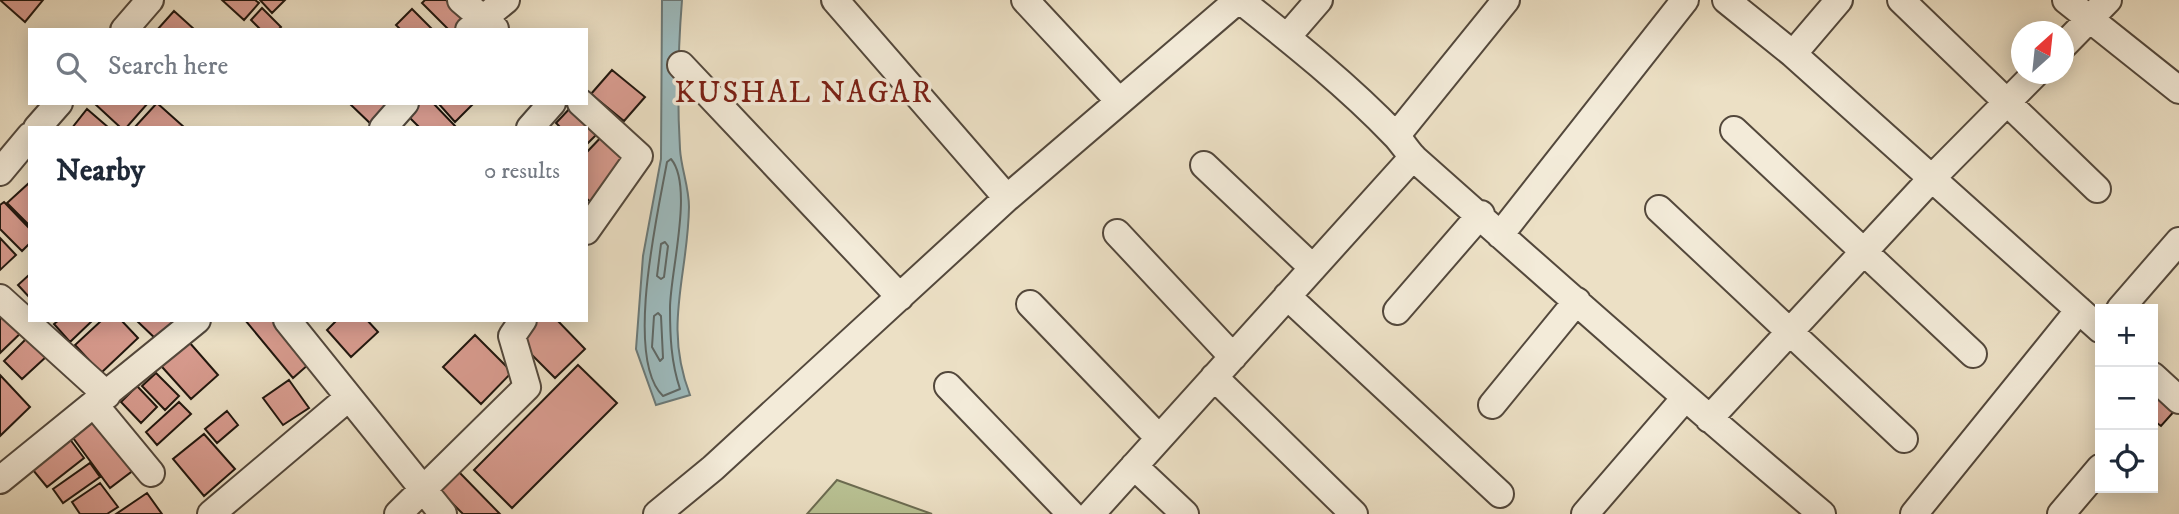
<!DOCTYPE html>
<html lang="en">
<head>
<meta charset="utf-8">
<style>
	:root { --surface:#fff; --page:#f2f2f3; --text:#1f2937; --muted:#747a83; --line:#e0e1e3 }
	body { margin:0; font-family:"IM FELL DW Pica",serif; background:var(--page); color:var(--text) }
	.controls { position:absolute; right:21px; bottom:21px; display:grid; overflow:hidden; border-radius:0px; box-shadow:0 4px 18px #0003 }
	.controls button { width:63px; height:63px; display:grid; place-items:center; padding:0; border:0; border-bottom:2px solid var(--line); background:var(--surface); color:var(--text); font:35px sans-serif }
	.compass { position:absolute; left:2011px; top:21px; width:63px; height:63px; border-radius:50%; background:var(--surface); box-shadow:0 4px 18px #0003; rotate:27deg }
	.list { margin:0; padding:0; list-style:none }
	h2 { display:flex; justify-content:space-between; align-items:center; height:91px; margin:0; padding:0 28px; font-size:30px }
	h2 small { font-size:23px; font-weight:400; color:var(--muted) }
	.icon { flex:none; width:38px; height:38px; fill:none; stroke:currentColor; stroke-width:2; stroke-linecap:round; stroke-linejoin:round }
	.map { position:relative; flex:none; width:2179px; height:514px; overflow:hidden }
	.search { position:absolute; background:var(--surface); box-shadow:0 4px 18px #0003; left:28px; top:28px; width:560px; height:77px; display:flex; align-items:center; gap:18px; box-sizing:border-box; padding:0 24px; border-radius:0px; color:var(--muted); font-size:26px }
	.panel { position:absolute; background:var(--surface); box-shadow:0 4px 18px #0003; left:28px; top:126px; width:560px; height:196px; border-radius:0px }
	.map>svg:first-child { display:block }
</style>
</head>
<body>
<div class="map">
<svg width="2179" height="514" viewBox="0 0 2179 514">
	<rect width="100%" height="100%" fill="#ece0c5"/>
	<filter id="stains"><feTurbulence type="fractalNoise" baseFrequency=".00286" numOctaves="4"/><feColorMatrix values="0 0 0 0 .2 0 0 0 0 .09 0 0 0 0 .02 0 0 0 .5 -.17"/></filter>
	<radialGradient id="worn" r=".72"><stop offset=".6" stop-color="#630" stop-opacity="0"/><stop offset="1" stop-color="#630" stop-opacity=".3"/></radialGradient>
	<!-- green -->
	<path fill="#b9c294" stroke="#6c6c51" stroke-width="2" d="M837,480L932,514H807Z"/>
	<!-- water -->
	<path fill="#9dbbbe" stroke="#6b7978" stroke-width="2" d="M662,0H682C678,50 677,99 680,149C681,168 689,187 689,207C688,276 663,325 690,395L656,405L636,349L643,256L661,159Z"/>
	<g fill="none" stroke-linecap="round" stroke-linejoin="round">
		<!-- shore -->
		<path stroke="#5e6866" stroke-width="2" d="M671,159C694,186 670,273 670,308C670,336 671,362 680,389L663,396C624,359 658,212 667,162Z
			M665,242L668,246L664,277L661,279L657,276L661,244Z
			M658,313L661,316L663,358L660,361L652,347L654,316Z"/>
	</g>
	<!-- building -->
	<path fill="#d99c90" stroke="#20160e" stroke-width="2" d="M0,0H43L25,22Z
		M222,0H255L259,3L244,20Z
		M260,0H285L272,13Z
		M425,0H446L469,23L463,30H449L422,3Z
		M262,8L281,27L278,30H261L251,20Z
		M412,9L433,30H401L396,25Z
		M174,11L195,30H157Z
		M612,70L645,97L624,121L591,94Z
		M94,103H148L126,128H121Z
		M157,103L185,128H134Z
		M349,103H385L391,109L374,127Z
		M419,103H433L457,128H420L407,115Z
		M438,103H470L472,105L455,122Z
		M573,105L600,131L586,145V128H561L556,123Z
		M87,109L109,128H72Z
		M606,132L636,160L593,204L586,198V153Z
		M29,183L30,184V226L7,203Z
		M4,202L30,229V243L22,251L0,229V205Z
		M0,238L16,255L0,270Z
		M30,274V298L18,285Z
		M7,310L25,329L0,353V316Z
		M59,320H93L70,342L54,324Z
		M102,320H121L138,338L101,373L75,345Z
		M136,320H178L158,341Z
		M245,320H273L309,364L293,378Z
		M337,320H367L378,332L351,357L327,330Z
		M537,320H557L585,349L555,378L517,340Z
		M182,334L218,375L191,399L154,358Z
		M475,335L512,372L481,404L443,367Z
		M28,337L47,356L22,379L4,361Z
		M578,365L617,403L512,508L474,470Z
		M156,373L179,396L165,410L142,386Z
		M0,375L30,407L0,436Z
		M289,380L309,408L283,425L263,398Z
		M137,386L157,407L141,423L121,402Z
		M2153,388L2177,408L2161,426L2153,420Z
		M179,402L191,414L157,445L146,432Z
		M96,410L139,466L110,488L68,431Z
		M227,411L238,425L217,443L205,429Z
		M66,434L84,458L47,487L28,464Z
		M204,434L235,469L204,496L173,459Z
		M90,463L100,477L63,503L53,489Z
		M458,471L500,514H463L439,490Z
		M100,483L118,507L107,514H80L72,502Z
		M147,493L162,514H116Z"/>
	<g fill="none" stroke-linecap="round" stroke-linejoin="round">
		<!-- minor casing -->
		<g stroke="#53483c" stroke-width="30">
			<path id="minor" d="M461,0L495,29
				M835,0L1007,198
				M1025,0L1119,101
				M1240,0C1293,42 1348,86 1395,135C1403,143 1408,153 1416,160C1550,279 1684,398 1822,514
				M1726,0L1793,54L2100,329
				M1901,0L2097,189
				M2066,0L2179,90
				M124,30L150,0
				M469,30L506,0
				M1287,37L1319,0
				M2064,45L2108,0
				M1793,54L1839,0
				M681,65L900,297
				M581,103L639,156L586,231
				M37,128L59,103
				M383,128L405,103
				M530,128L552,103
				M1734,130L1973,354
				M1396,136L1506,0
				M1204,165L1313,268
				M0,172L30,136
				M1659,209L1904,439
				M1117,233L1233,357
				M1500,235L1685,0
				M1287,296L1500,494
				M0,298L107,395
				M1030,304L1159,438
				M2120,309L2179,241
				M1397,311L1481,214
				M287,320L443,514
				M2153,376L2179,400
				M1214,377L1354,514
				M948,386L1071,514
				M94,404L151,473
				M1492,405L1577,301
				M1709,419L1932,178L2035,74
				M1134,466L1185,514
				M0,480L197,320
				M211,514L348,398
				M398,514L527,387L512,336L523,320
				M657,514L713,468L1007,198L1238,0
				M1091,514L1413,157
				M1585,514L1685,398
				M1914,514L2079,310
				M2061,514L2100,468"/>
		</g>
		<!-- minor -->
		<use href="#minor" stroke="#f3ebd9" stroke-width="26"/>
	</g>
	<g text-anchor="middle" stroke-width="7" stroke-linejoin="round" paint-order="stroke">
		<!-- neighbourhood labels -->
		<g font-size="30" letter-spacing="2" fill="#7a1f14" stroke="#f3ebd9">
			<text x="804" y="102">KUSHAL NAGAR</text>
		</g>
	</g>
	<rect width="100%" height="100%" filter="url(#stains)"/>
	<rect width="100%" height="100%" fill="url(#worn)"/>
</svg>
<div class="controls">
<button>+</button>
<button>−</button>
<button><svg class="icon" aria-label="locate" viewBox="0 0 24 24"><circle cx="12" cy="12" r="6"/><path d="M12 2v4M12 18v4M2 12h4M18 12h4"/></svg></button>
</div>
<svg class="compass" viewBox="-18 -18 36 36"><path d="M0-13l5 13h-10z" fill="#e53935"/><path d="M0 13l5-13h-10z" fill="#747a83"/></svg>
<div class="search"><svg class="icon" aria-label="search" viewBox="0 0 24 24"><circle cx="10" cy="10" r="6"/><path d="M15 15l6 6"/></svg>Search here</div>
<section class="panel">
<h2>Nearby<small>0 results</small></h2>
<ul class="list">
</ul>
</section>
</div>
</body>
</html>
